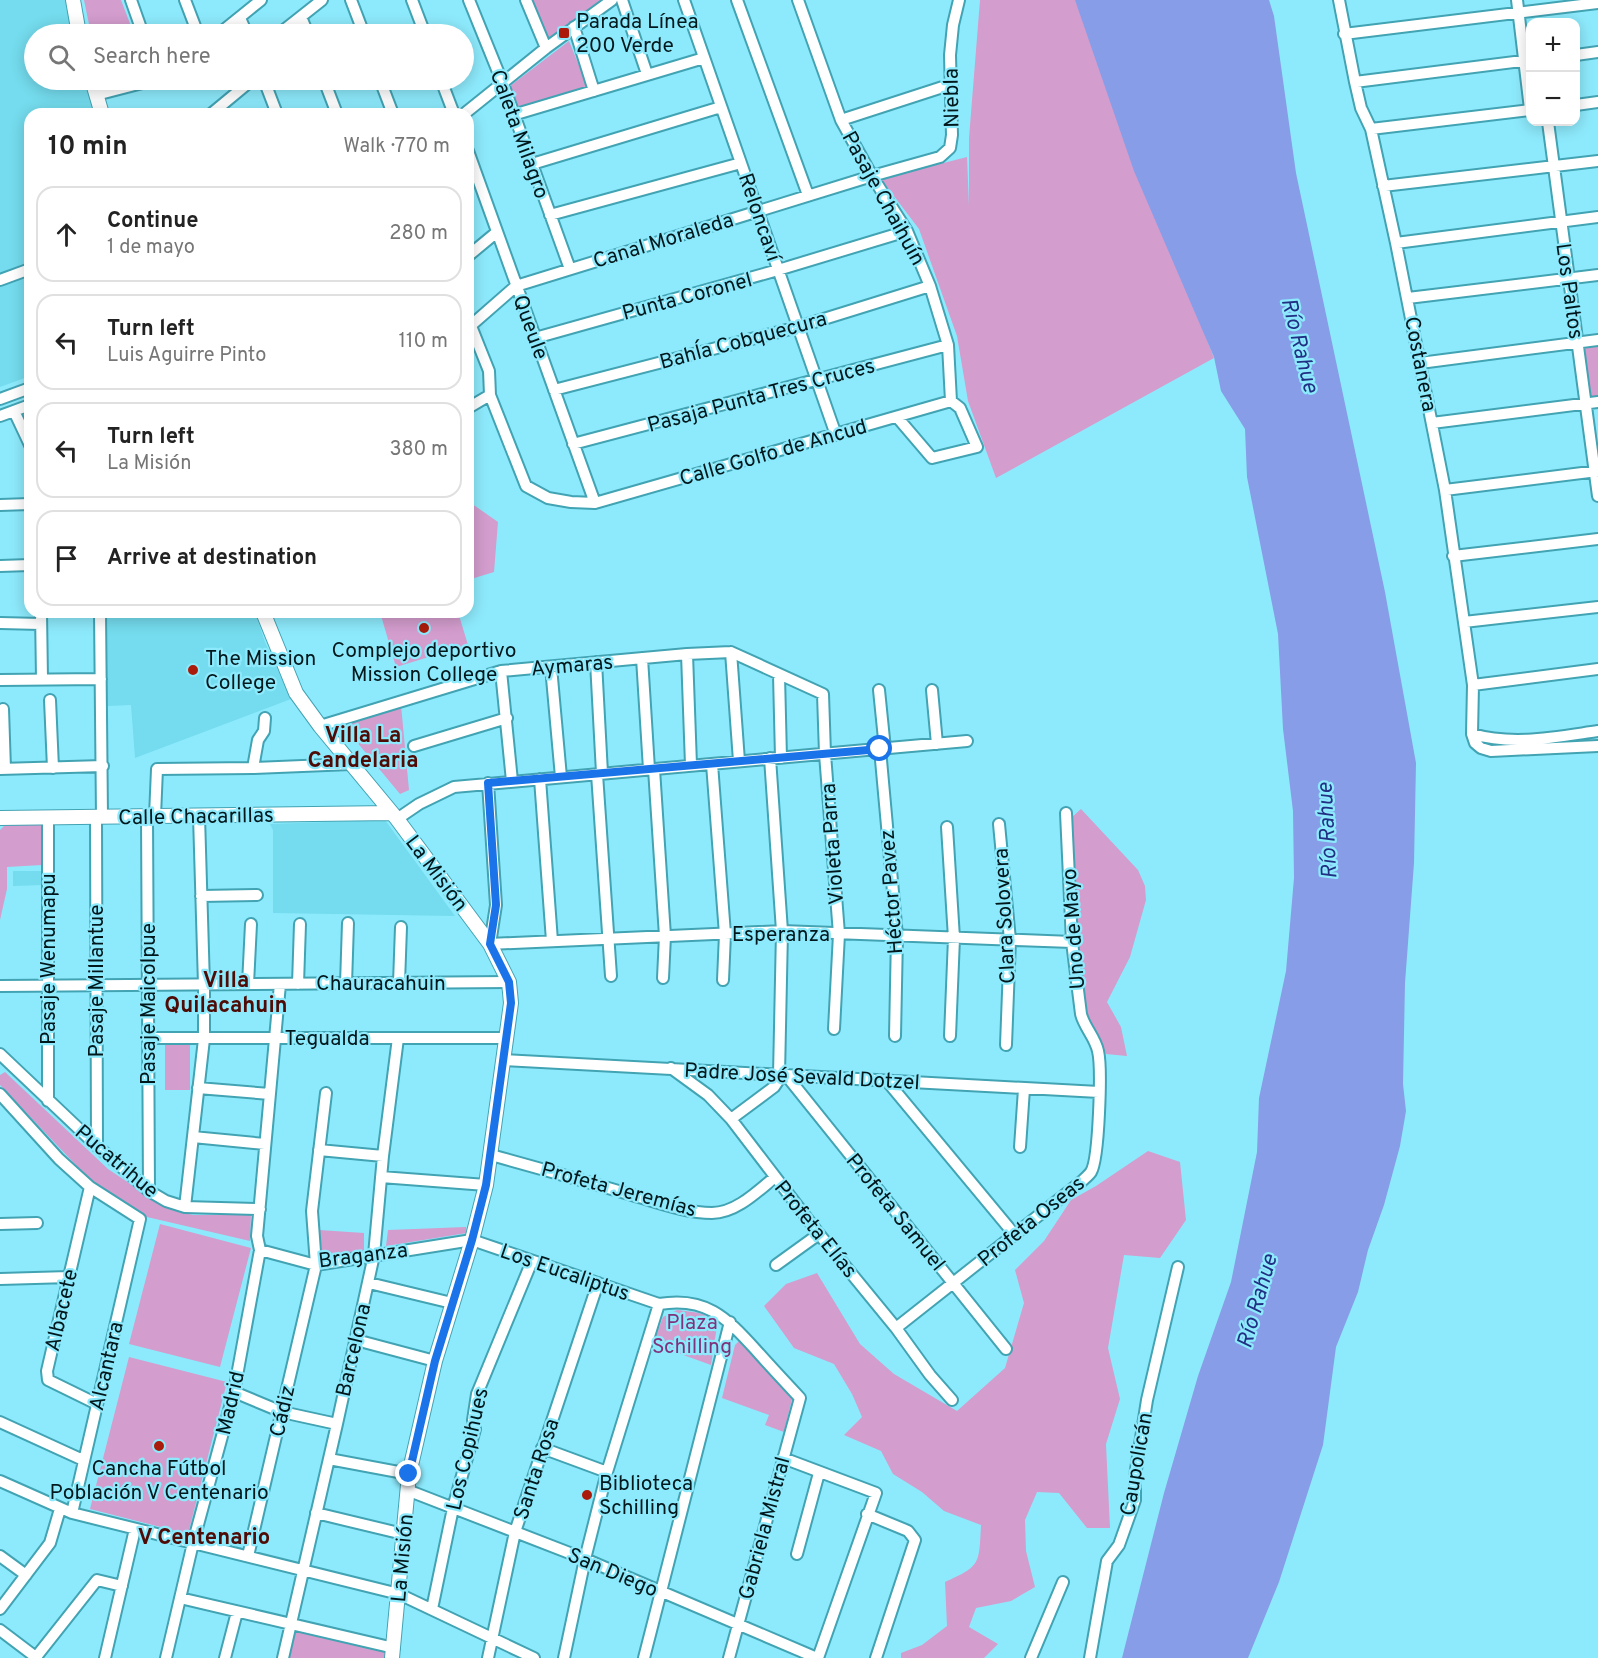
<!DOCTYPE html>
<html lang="en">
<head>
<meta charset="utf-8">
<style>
	:root { --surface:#fff; --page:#f6f6f6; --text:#222; --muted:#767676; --line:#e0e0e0 }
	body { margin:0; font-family:Overpass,sans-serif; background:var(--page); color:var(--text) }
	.controls { position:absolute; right:18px; top:18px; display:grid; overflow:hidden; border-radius:12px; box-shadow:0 3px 15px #0003 }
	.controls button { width:54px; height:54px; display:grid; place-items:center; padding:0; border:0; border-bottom:2px solid var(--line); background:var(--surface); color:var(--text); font:30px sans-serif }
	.stop { position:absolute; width:18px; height:18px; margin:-14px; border:4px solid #1a73e8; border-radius:50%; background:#fff }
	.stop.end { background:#1a73e8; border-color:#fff; box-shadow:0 2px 6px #0008 }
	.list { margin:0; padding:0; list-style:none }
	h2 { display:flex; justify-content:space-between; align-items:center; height:78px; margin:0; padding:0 24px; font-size:26px }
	h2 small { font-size:20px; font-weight:400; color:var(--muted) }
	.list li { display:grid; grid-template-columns:39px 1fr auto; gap:18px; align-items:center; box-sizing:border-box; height:96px; margin:0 12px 12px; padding:0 12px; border:2px solid var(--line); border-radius:18px }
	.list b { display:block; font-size:22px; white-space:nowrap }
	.list p { margin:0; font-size:20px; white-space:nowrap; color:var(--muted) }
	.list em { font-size:20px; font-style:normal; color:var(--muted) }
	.icon { flex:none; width:33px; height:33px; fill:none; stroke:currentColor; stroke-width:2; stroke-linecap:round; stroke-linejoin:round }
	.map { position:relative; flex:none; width:1598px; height:1658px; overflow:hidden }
	.search { position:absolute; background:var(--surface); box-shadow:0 3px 15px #0003; left:24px; top:24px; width:450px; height:66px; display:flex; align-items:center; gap:15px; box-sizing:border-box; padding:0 21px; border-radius:33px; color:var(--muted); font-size:22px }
	.panel { position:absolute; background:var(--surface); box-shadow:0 3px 15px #0003; left:24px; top:108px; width:450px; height:510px; border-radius:18px }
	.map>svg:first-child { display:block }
</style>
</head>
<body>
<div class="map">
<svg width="1598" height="1658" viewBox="0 0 1598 1658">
	<rect width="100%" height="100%" fill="#8deafc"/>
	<!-- built -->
	<path fill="#74dcee" d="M0,0H69L76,34H34V80H89L99,114H30V376L0,387Z
		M106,612H255L265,642L291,699L135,758L131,705L107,706Z
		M385,820L455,916L273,913V830L270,824Z
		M13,871H43V885L13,886Z"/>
	<!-- green -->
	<path fill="#d39dcd" d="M84,0H121L134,34H91Z
		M531,0H606L548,40Z
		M980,0H1076L1214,358L996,478L968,401L957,336L919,229L881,179L967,157L969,206V138Z
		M569,41L588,88L517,107L510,86Z
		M1598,344V401L1591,402L1583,346Z
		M468,501L498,522L494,572L468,580Z
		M380,612H458L468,645L396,667Z
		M401,705L409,790L400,794L341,723Z
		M1081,809L1138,870L1145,886L1146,900L1130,957L1107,1002L1121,1027L1127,1056L1106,1054L1086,1019L1075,930L1071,818Z
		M7,823H42V865L7,867V889L0,920V830Z
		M165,1044H190V1090H165Z
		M5,1072L108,1169L156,1201L178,1212L194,1215H251L250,1241L147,1217L90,1180L0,1085V1075Z
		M1148,1151L1180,1162L1186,1220L1160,1258L1124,1255L1108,1348L1120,1399L1106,1444L1110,1528H1087L1059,1493L1037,1492L1025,1520L1026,1551L1035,1587L1011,1601L976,1608L969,1627L998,1644L984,1658H901V1653L922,1645L947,1626L945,1582C981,1566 979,1564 981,1525L944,1511L922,1492L893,1474L881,1451L844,1435L862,1417L852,1394L834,1364L794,1348L764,1306L786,1284L817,1273L860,1344L894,1374L957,1411L1005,1368L1024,1303L1015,1270L1044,1241L1071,1200L1096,1186Z
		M160,1224L251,1248L220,1367L129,1344Z
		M466,1227L467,1233L386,1246L388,1230Z
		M319,1230L364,1233V1251L323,1258Z
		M677,1310C691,1312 711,1312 717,1326L711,1365L653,1344L663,1317Z
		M739,1341L792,1399L784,1432L765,1425L769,1415L722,1398L735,1345Z
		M129,1357L227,1382L188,1534L90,1509Z
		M293,1627L390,1650L388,1658H286Z"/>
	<!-- water -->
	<path fill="#879de7" d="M1075,0H1269L1274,16L1296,173L1385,592L1416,763L1414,863L1405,983L1403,1084L1406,1111L1400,1146L1384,1205L1368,1250L1358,1292L1336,1347L1323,1445L1279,1582L1248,1658H1122L1164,1493L1198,1376L1231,1282L1257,1152L1259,1098L1286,971L1294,878L1293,811L1283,729L1278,634L1247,477L1245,429L1221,391L1214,357L1134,171Z"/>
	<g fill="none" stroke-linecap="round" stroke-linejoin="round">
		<!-- minor casing -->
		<g stroke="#42a3b3" stroke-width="14">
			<path id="minor" d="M131,0L143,34
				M185,0L198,34
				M351,0L364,34
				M412,0L425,34
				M469,0L503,84L570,269
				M526,0L546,48
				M622,0L647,74
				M684,0L836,435
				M737,0L808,195
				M798,0L841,120L872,176L907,231L930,286L948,345L951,401
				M1339,0L1355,82L1361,108L1371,129L1396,243L1445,490L1473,685L1472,734L1475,743L1481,748L1491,751L1598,746
				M1517,0L1530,109
				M301,17L308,34
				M240,18L247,34
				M574,27L594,91
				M219,34L261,0
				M279,34L322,0
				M1344,34L1598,3
				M1576,55L1598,52
				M264,80L277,114
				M324,80L337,114
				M380,80L393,114
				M441,80L454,114
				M1355,82L1530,60
				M96,95L154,80
				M1576,105L1598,102
				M211,114L252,80
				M464,114L546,48L612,0
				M513,115L704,58
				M841,120L952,84
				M1548,122L1598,496
				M1371,129L1530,110
				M468,151L595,503
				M532,164L721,107
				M1383,186L1598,161
				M550,215L741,163
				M1396,243L1598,217
				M468,256L497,232
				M0,280L30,269
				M1408,298L1598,275
				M471,326L489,371L490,395L526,486L548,498L571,502L595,503L951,401
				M468,328L516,286L872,176L940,157L950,148L952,135L950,55L953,25L959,0
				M535,338L778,270L907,231
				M1420,363L1598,340
				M554,390L798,327L930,286
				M0,399L30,388
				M468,408L490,395
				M14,411L30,445
				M0,416L30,405
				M897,417L932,458L977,447L960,408L951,401
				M1432,423L1598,402
				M573,444L948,345
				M1445,490L1598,471
				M0,505L30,504
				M1453,556L1598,539
				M0,566L30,565
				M41,612L42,679
				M100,612L102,817
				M1464,622L1598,607
				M0,623L41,624
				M731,652L739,761
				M687,654L691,765
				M642,658L649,769
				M596,662L602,773
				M551,667L561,777
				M501,671L512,781
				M779,675L781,758
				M0,680L101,679
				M1473,685L1598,669
				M879,690L885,749
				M932,690L937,744
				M50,700L53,768
				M3,709L5,769
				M320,726L501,671L687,654L731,652L823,694L825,754L839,934L834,1029
				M1472,734C1514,746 1556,737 1598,731
				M414,746L507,718
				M880,749L897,936L895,1036
				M712,764L725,934L723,980
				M253,768L258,740L264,731L265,718
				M0,769L103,766
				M654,769L665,936L663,978
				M597,774L611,976
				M540,779L552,941
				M488,783L496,905L490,944L782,931L1072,942
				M147,816L149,1191
				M155,816L157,769L253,768L351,764
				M96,817L97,1146
				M48,818V1101
				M397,819L419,804L454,787L967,741
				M999,824L1010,940L1006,1045
				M947,827L954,938L950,1036
				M201,896L257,895
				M399,983L401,927
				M248,984L251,924
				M280,984L257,1236L260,1250L316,1265L472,1240L659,1304C705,1296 726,1317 755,1349C770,1366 785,1382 800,1398L729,1658
				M298,984L300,924
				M346,984L348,923
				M0,986L509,982
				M148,1038H506
				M0,1054L97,1146L149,1191L166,1201L185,1207L260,1209
				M504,1060L1099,1092
				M671,1068L708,1095L731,1119L819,1234L896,1328L930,1375L952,1400
				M786,1075L1006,1349
				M887,1081L1014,1234
				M198,1088L270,1094
				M0,1094L59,1159L90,1187L140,1219L72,1513
				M731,1119L774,1087L778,1081L779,1075L782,931L770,758
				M193,1137L265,1144
				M1020,1147L1024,1089
				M319,1150L383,1156
				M491,1155C538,1168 585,1181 632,1195C657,1202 686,1213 712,1213C736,1213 758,1191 775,1177
				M381,1177L486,1185
				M90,1187L47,1371L48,1380L97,1404
				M185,1207L204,1039V985L199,816
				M0,1224L37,1223
				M776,1265L819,1234
				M0,1279L69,1277
				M369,1283L452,1303
				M896,1328L1081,1182C1084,1179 1089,1175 1091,1172C1099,1159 1102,1068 1098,1051C1095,1037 1084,1027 1081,1014L1072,942L1066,813
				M356,1340L435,1361
				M234,1392L282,1412L337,1424
				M0,1422L83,1460
				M542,1448L607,1472
				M783,1458L876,1493L818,1658
				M329,1459L409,1474
				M0,1481L72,1513L399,1594L534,1658
				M407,1490L585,1559L817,1658
				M316,1513L403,1534
				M867,1514L908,1531L915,1540L876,1658
				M797,1554L819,1473
				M0,1556L26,1575
				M248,1556L316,1265L312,1211L326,1093
				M180,1598L394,1648
				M0,1609L50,1543L60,1509
				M432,1609L453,1508L475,1429L473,1420L477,1394L532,1261
				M0,1630L37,1658
				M36,1657L97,1580L122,1586
				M105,1658L135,1529
				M166,1658L193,1543L234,1392L260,1250
				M225,1658L237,1612
				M283,1658L337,1424L374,1255L383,1156L398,1038
				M488,1658L515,1532L598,1283
				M564,1658L585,1559L607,1472L659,1304
				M644,1658L730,1322
				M1031,1658L1063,1582
				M1090,1658L1107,1561L1119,1545L1135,1500V1476L1147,1400L1178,1267"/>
		</g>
		<!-- tertiary casing -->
		<g stroke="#42a3b3" stroke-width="16">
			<path id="tertiary" d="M73,0L79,34
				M92,80L102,114
				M263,612L296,693L320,726L397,819L490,944L509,982L511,1003L486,1185L472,1240L435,1361L409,1474L392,1658
				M0,818L392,813"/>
		</g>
		<!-- minor -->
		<use href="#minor" stroke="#fff" stroke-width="10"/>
		<!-- tertiary -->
		<use href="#tertiary" stroke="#fff" stroke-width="14"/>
	</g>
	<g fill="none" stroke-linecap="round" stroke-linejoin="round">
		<!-- route -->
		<path stroke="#1a73e8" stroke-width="8" d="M409,1474L435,1361L472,1240L486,1185L511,1003L509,982L490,944L496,905L488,783L880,749"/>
	</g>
	<!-- markers -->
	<g fill="#ab1b0b" stroke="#8deafc" stroke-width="2">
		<rect x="558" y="27" width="12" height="12" rx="3"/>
		<circle cx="424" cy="628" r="6"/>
		<circle cx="193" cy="670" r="6"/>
		<circle cx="159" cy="1446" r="6"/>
		<circle cx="587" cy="1495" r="6"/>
	</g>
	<g text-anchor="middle" stroke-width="4.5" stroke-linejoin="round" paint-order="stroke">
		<!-- poi labels -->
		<g font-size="21" fill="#00171c" stroke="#8deafc" text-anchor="start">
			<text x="576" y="28">Parada Línea<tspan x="576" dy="24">200 Verde</tspan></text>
			<text x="424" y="657" text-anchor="middle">Complejo deportivo<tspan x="424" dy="24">Mission College</tspan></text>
			<text x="205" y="665">The Mission<tspan x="205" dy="24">College</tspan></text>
			<text x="159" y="1475" text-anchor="middle">Cancha Fútbol<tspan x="159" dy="24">Población V Centenario</tspan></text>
			<text x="599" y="1490">Biblioteca<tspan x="599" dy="24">Schilling</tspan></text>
		</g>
		<!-- street labels -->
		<g font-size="21" fill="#00171c" stroke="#8deafc">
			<text transform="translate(951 98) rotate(-91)" y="7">Niebla</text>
			<text transform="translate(520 134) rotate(70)" y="7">Caleta Milagro</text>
			<text transform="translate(884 198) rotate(61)" y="7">Pasaje Chaihuín</text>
			<text transform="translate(760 217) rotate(71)" y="7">Reloncaví</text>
			<text transform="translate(663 240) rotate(-17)" y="7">Canal Moraleda</text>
			<text transform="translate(1570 291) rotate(82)" y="7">Los Paltos</text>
			<text transform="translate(687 296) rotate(-15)" y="7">Punta Coronel</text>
			<text transform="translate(531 327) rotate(70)" y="7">Queule</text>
			<text transform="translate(743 340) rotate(-15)" y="7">BahÍa Cobquecura</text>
			<text transform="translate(1421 364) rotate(79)" y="7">Costanera</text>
			<text transform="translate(761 395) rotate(-15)" y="7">Pasaja Punta Tres Cruces</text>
			<text transform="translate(773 452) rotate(-16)" y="7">Calle Golfo de Ancud</text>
			<text transform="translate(572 665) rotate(-5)" y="7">Aymaras</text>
			<text transform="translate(196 816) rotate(-1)" y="7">Calle Chacarillas</text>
			<text transform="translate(832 844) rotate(-94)" y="7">Violeta Parra</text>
			<text transform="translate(437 873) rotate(53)" y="7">La Misión</text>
			<text transform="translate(891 892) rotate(-94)" y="7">Héctor Pavez</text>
			<text transform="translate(1004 916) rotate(-93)" y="7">Clara Solovera</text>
			<text transform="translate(1073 929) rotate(-94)" y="7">Uno de Mayo</text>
			<text x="781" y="941">Esperanza</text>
			<text transform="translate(48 959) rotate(-90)" y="7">Pasaje Wenumapu</text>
			<text transform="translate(96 981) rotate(-90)" y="7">Pasaje Millantue</text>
			<text x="381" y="990">Chauracahuin</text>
			<text transform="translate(148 1004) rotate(-90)" y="7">Pasaje Maicolpue</text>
			<text x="327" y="1045">Tegualda</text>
			<text transform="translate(802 1076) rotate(3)" y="7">Padre José Sevald Dotzel</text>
			<text transform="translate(117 1161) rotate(40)" y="7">Pucatrihue</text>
			<text transform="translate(619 1189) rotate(15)" y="7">Profeta Jeremías</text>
			<text transform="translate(896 1212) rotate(51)" y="7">Profeta Samuel</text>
			<text transform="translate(1031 1221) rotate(-39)" y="7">Profeta Oseas</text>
			<text transform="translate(816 1229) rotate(51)" y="7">Profeta Elías</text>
			<text transform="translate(363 1255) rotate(-7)" y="7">Braganza</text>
			<text transform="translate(565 1272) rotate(19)" y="7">Los Eucaliptus</text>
			<text transform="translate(61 1310) rotate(-77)" y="7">Albacete</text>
			<text transform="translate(353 1350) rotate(-77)" y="7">Barcelona</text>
			<text transform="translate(106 1366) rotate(-77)" y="7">Alcantara</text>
			<text transform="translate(230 1403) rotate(-77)" y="7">Madrid</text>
			<text transform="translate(282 1411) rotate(-77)" y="7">Cádiz</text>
			<text transform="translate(467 1449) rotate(-77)" y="7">Los Copihues</text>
			<text transform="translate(1136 1464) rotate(-80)" y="7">Caupolicán</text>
			<text transform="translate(536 1469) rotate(-72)" y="7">Santa Rosa</text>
			<text transform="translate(764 1528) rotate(-75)" y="7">Gabriela Mistral</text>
			<text transform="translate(402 1558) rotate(-85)" y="7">La Misión</text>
			<text transform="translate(613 1572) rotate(23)" y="7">San Diego</text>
		</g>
		<!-- park labels -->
		<g font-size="21" fill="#80337b" stroke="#8deafc">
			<text x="692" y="1329">Plaza<tspan x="692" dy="24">Schilling</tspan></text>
		</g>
		<!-- water labels -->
		<g font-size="22" font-style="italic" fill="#222f83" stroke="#8deafc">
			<text transform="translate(1301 345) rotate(76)" y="8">Río Rahue</text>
			<text transform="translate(1326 831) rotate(-93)" y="8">Río Rahue</text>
			<text transform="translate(1256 1301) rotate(-74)" y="8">Río Rahue</text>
		</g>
		<!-- neighbourhood labels -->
		<g font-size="22" font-weight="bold" fill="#4f0b05" stroke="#8deafc">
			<text x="363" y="742">Villa La<tspan x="363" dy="25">Candelaria</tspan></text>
			<text x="226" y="987">Villa<tspan x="226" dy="25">Quilacahuin</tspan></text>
			<text x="204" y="1544">V Centenario</text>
		</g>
	</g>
</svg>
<div class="controls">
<button>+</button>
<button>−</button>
</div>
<div class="stop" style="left:880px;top:749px"></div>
<div class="stop end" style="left:409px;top:1474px"></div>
<div class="search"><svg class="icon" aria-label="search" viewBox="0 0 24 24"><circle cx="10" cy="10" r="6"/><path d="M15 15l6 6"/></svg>Search here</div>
<section class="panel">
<h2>10 min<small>Walk · 770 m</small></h2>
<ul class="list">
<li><svg class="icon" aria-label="ahead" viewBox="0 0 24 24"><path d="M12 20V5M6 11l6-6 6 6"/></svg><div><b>Continue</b><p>1 de mayo</p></div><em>280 m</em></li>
<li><svg class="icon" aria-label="left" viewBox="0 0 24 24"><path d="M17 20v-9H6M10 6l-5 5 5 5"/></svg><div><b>Turn left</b><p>Luis Aguirre Pinto</p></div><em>110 m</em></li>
<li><svg class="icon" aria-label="left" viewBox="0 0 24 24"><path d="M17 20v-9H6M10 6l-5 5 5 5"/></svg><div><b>Turn left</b><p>La Misión</p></div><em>380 m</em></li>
<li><svg class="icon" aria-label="arrive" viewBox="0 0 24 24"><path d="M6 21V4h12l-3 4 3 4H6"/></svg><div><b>Arrive at destination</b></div></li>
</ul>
</section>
</div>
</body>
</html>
